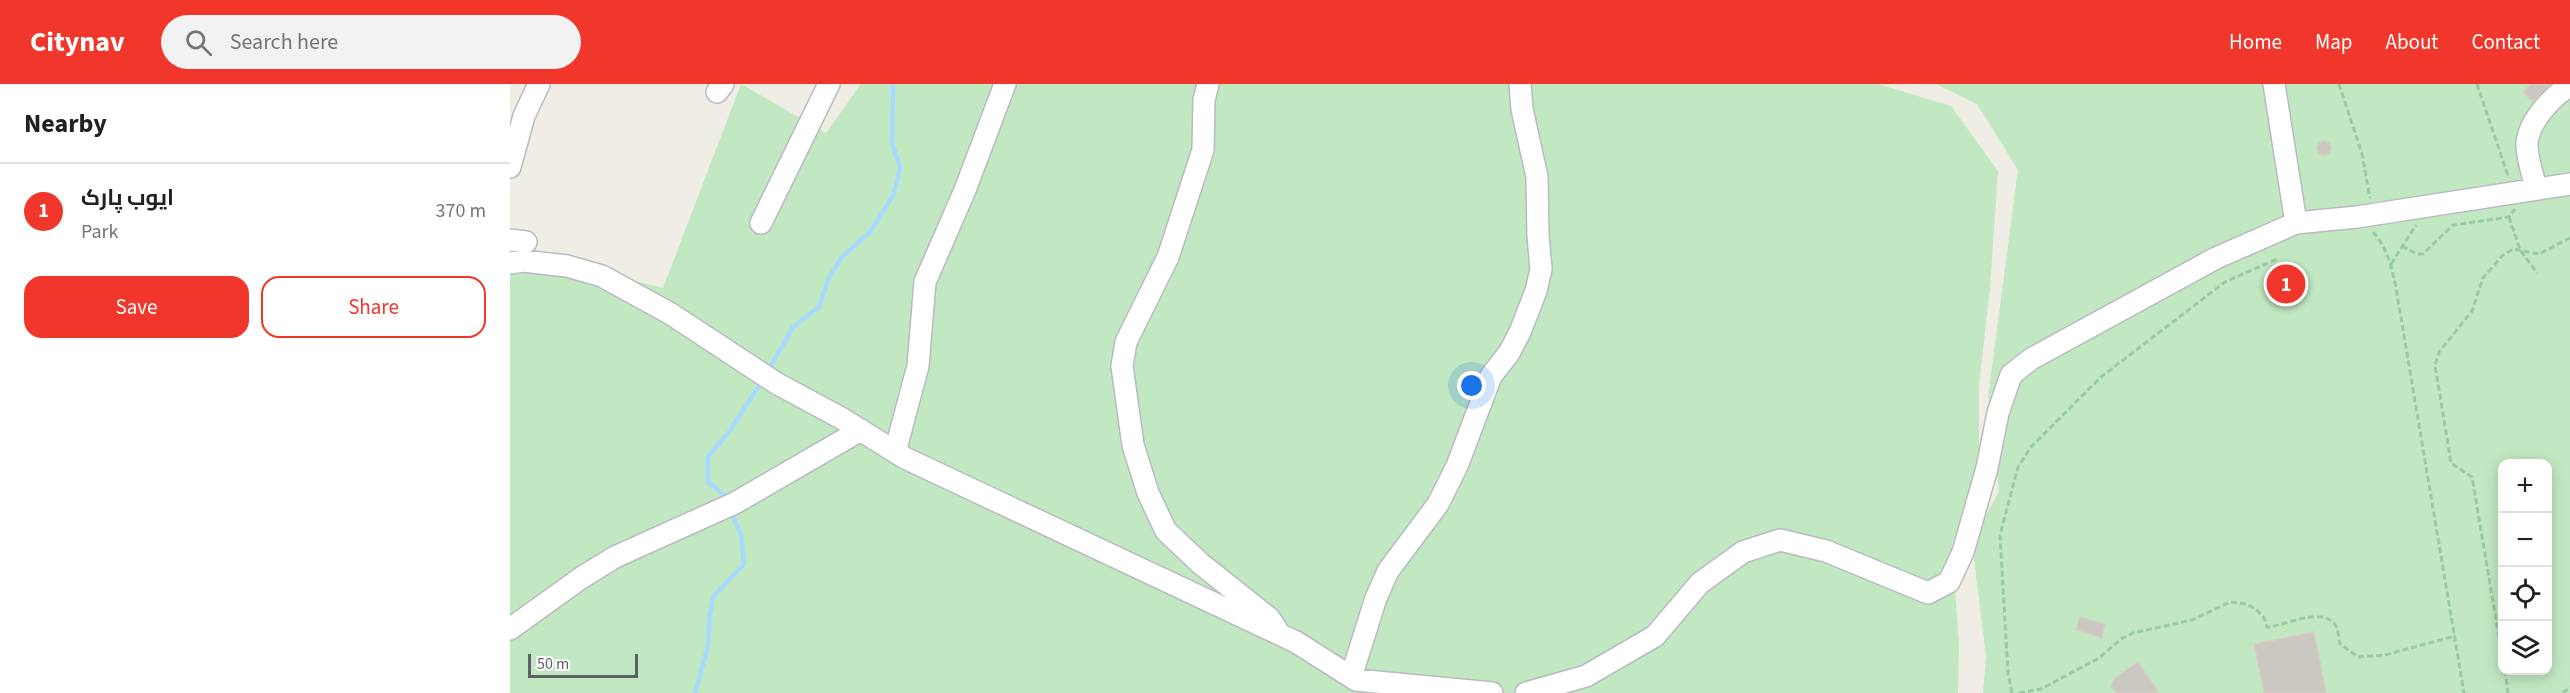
<!DOCTYPE html>
<html lang="en">
<head>
<meta charset="utf-8">
<style>
	:root { --surface:#fff; --page:#f2f2f2; --text:#202124; --muted:#757577; --line:#e0e0e0; --accent:#f1362b }
	body { margin:0; font-family:"Source Sans 3",Cairo,sans-serif; background:var(--page); color:var(--text) }
	.controls { position:absolute; right:18px; bottom:18px; display:grid; overflow:hidden; border-radius:12px; box-shadow:0 3px 15px #0003 }
	.controls button { width:54px; height:54px; display:grid; place-items:center; padding:0; border:0; border-bottom:2px solid var(--line); background:var(--surface); color:var(--text); font:30px sans-serif }
	.scale { position:absolute; left:18px; bottom:15px; width:110px; box-sizing:border-box; padding-left:6px; border:3px solid #5d6166; border-top:0; font-size:16px; line-height:21px; white-space:nowrap; color:#5d6166; -webkit-text-stroke:4px #fff; paint-order:stroke }
	.you { position:absolute; left:962px; top:302px; width:21px; height:21px; margin:-15px; border:4px solid #fff; border-radius:50%; background:#1a73e8; box-shadow:0 0 0 9px #1a73e833 }
	.badge { display:grid; place-items:center; width:39px; height:39px; border-radius:50%; background:var(--accent); color:#fff; font-size:20px; font-weight:700 }
	.pin { position:absolute; translate:-50% -50%; border:3px solid #fff; box-shadow:0 2px 6px #0006 }
	.list { margin:0; padding:0; list-style:none }
	h2 { display:flex; justify-content:space-between; align-items:center; height:78px; margin:0; padding:0 24px; font-size:26px }
	h2 small { font-size:20px; font-weight:400; color:var(--muted) }
	.list li { display:grid; grid-template-columns:39px 1fr auto; gap:18px; align-items:center; box-sizing:border-box; height:96px; padding:0 24px; border-top:2px solid var(--line) }
	.list b { display:block; font-size:22px; white-space:nowrap }
	.list p { margin:0; font-size:20px; white-space:nowrap; color:var(--muted) }
	.list em { font-size:20px; font-style:normal; color:var(--muted) }
	.actions { display:flex; gap:12px; padding:18px 24px }
	.actions a { flex:1; padding:14px 0; border:2px solid var(--accent); border-radius:18px; text-align:center; font-size:21px; color:var(--accent) }
	.actions .main { background:var(--accent); color:#fff }
	.icon { flex:none; width:33px; height:33px; fill:none; stroke:currentColor; stroke-width:2; stroke-linecap:round; stroke-linejoin:round }
	.map { position:relative; flex:none; width:2060px; height:609px; overflow:hidden }
	header { display:flex; align-items:center; gap:36px; box-sizing:border-box; height:84px; padding:0 30px; background:var(--accent); color:#fff }
	header strong { font-size:28px }
	nav { display:flex; gap:33px; margin-inline-start:auto; font-size:21px }
	.search { width:420px; height:54px; background:var(--page); display:flex; align-items:center; gap:15px; box-sizing:border-box; padding:0 21px; border-radius:33px; color:var(--muted); font-size:22px }
	main { display:flex }
	aside { flex:1; background:var(--surface) }
	.map>svg:first-child { display:block }
</style>
</head>
<body>
<header>
<strong>Citynav</strong>
<div class="search"><svg class="icon" aria-label="search" viewBox="0 0 24 24"><circle cx="10" cy="10" r="6"/><path d="M15 15l6 6"/></svg>Search here</div>
<nav><a>Home</a><a>Map</a><a>About</a><a>Contact</a></nav>
</header>
<main>
<aside>
<h2>Nearby<small></small></h2>
<ul class="list">
<li><span class="badge">1</span><div><b>ایوب پارک</b><p>Park</p></div><em>370 m</em></li>
</ul>
<div class="actions"><a class="main">Save</a><a>Share</a></div>
</aside>
<div class="map">
<svg width="2060" height="609" viewBox="0 0 2060 609">
	<rect width="100%" height="100%" fill="#f0ede5"/>
	<!-- green -->
	<path fill="#c2e8c1" fill-rule="evenodd" d="M231,0L316,49L351,0H1368L1441,22L1488,87L1480,204L1469,302V400L1442,460L1449,559L1448,609H0V166L153,204Z
		M1426,0H2060V609H1473L1476,573L1462,458L1489,407L1478,313L1508,86L1467,20ZM1992,380H2038V586H1992Z"/>
	<g fill="none" stroke-linecap="round" stroke-linejoin="round">
		<!-- stream -->
		<path stroke="#a6daff" stroke-width="4.5" d="M258,287L283,243L309,223L318,196L332,173L360,148L384,110L390,84L382,59L383,0
			M216,417L214,411L198,398V372L220,347L252,297
			M185,609L198,562L200,531L203,513L234,480L231,451L221,427"/>
	</g>
	<!-- building -->
	<path fill="#cbc8c2" stroke="#d5cfc3" stroke-width="1.5" d="M2021,0H2041L2023,18L2013,8Z
		M1807 64a7 7 0 1 1 14 0a7 7 0 1 1-14 0Z
		M1570,533L1595,540L1592,554L1566,546Z
		M1804,548L1816,609H1754L1744,560Z
		M1628,578L1649,609H1606L1601,602L1605,594Z"/>
	<g fill="none" stroke-linecap="round" stroke-linejoin="round">
		<!-- minor casing -->
		<g stroke="#b8bbc0" stroke-width="24">
			<path id="minor" d="M698,0L694,16L693,66L658,173L616,258L612,282L623,361L638,409L656,447L691,480L759,534L766,544
				M1764,0L1786,139
				M207,8L213,0
				M0,83L14,32L29,0
				M2026,105C2023,91 2018,77 2017,63C2016,40 2042,12 2060,2
				M251,139L319,0
				M0,156L16,158
				M0,179L13,177L57,182L92,192L161,230L266,299L331,334L395,374L786,558L846,596L982,609
				M385,368L408,282L415,198L455,106L495,0
				M0,545L71,494L105,473L225,419L351,346
				M841,593L866,514L878,487L928,420L947,382L981,292L999,269L1010,248L1026,207L1031,185L1028,152L1027,93L1012,25L1010,0
				M1016,609L1076,592L1145,552L1190,499L1233,468L1270,456L1316,467L1418,509L1439,498L1453,468L1477,384L1488,329L1501,291L1521,275L1706,174L1786,139L1847,133L2060,100"/>
		</g>
		<!-- path -->
		<path stroke="#99caa6" stroke-width="3" stroke-dasharray="6 3" stroke-linecap="butt" d="M1829,0L1852,70L1860,114
			M1967,0L1998,92
			M1999,133L2010,166L2027,189
			M1863,148C1877,164 1882,183 1886,204L1954,609
			M1892,162L1907,170H1913L1943,141L1999,133L2005,125
			M1881,180L1906,141
			M1992,571L1962,393L1941,379L1925,281L1929,268L1962,227L1973,194L1992,172L2003,165L2029,170L2060,154
			M1995,586L1998,609
			M1502,609L1498,589L1490,451L1508,383L1521,363L1591,293L1715,198L1767,175
			M1509,609L1531,605L1589,574L1611,555L1623,549L1682,536L1720,518L1736,520L1746,525L1754,534L1757,543C1775,542 1806,524 1823,538C1828,543 1829,553 1830,560L1848,573L1875,571L1945,552
			M2053,609L2060,603"/>
		<!-- minor -->
		<use href="#minor" stroke="#fff" stroke-width="21"/>
	</g>
</svg>
<div class="controls">
<button>+</button>
<button>−</button>
<button><svg class="icon" aria-label="locate" viewBox="0 0 24 24"><circle cx="12" cy="12" r="6"/><path d="M12 2v4M12 18v4M2 12h4M18 12h4"/></svg></button>
<button><svg class="icon" aria-label="layers" viewBox="0 0 24 24"><path d="M12 4l9 5-9 5-9-5zM3 14l9 5 9-5"/></svg></button>
</div>
<div class="scale">50 m</div>
<div class="you"></div>
<div class="pin badge" style="left:1776px;top:200px">1</div>
</div>
</main>
</body>
</html>
